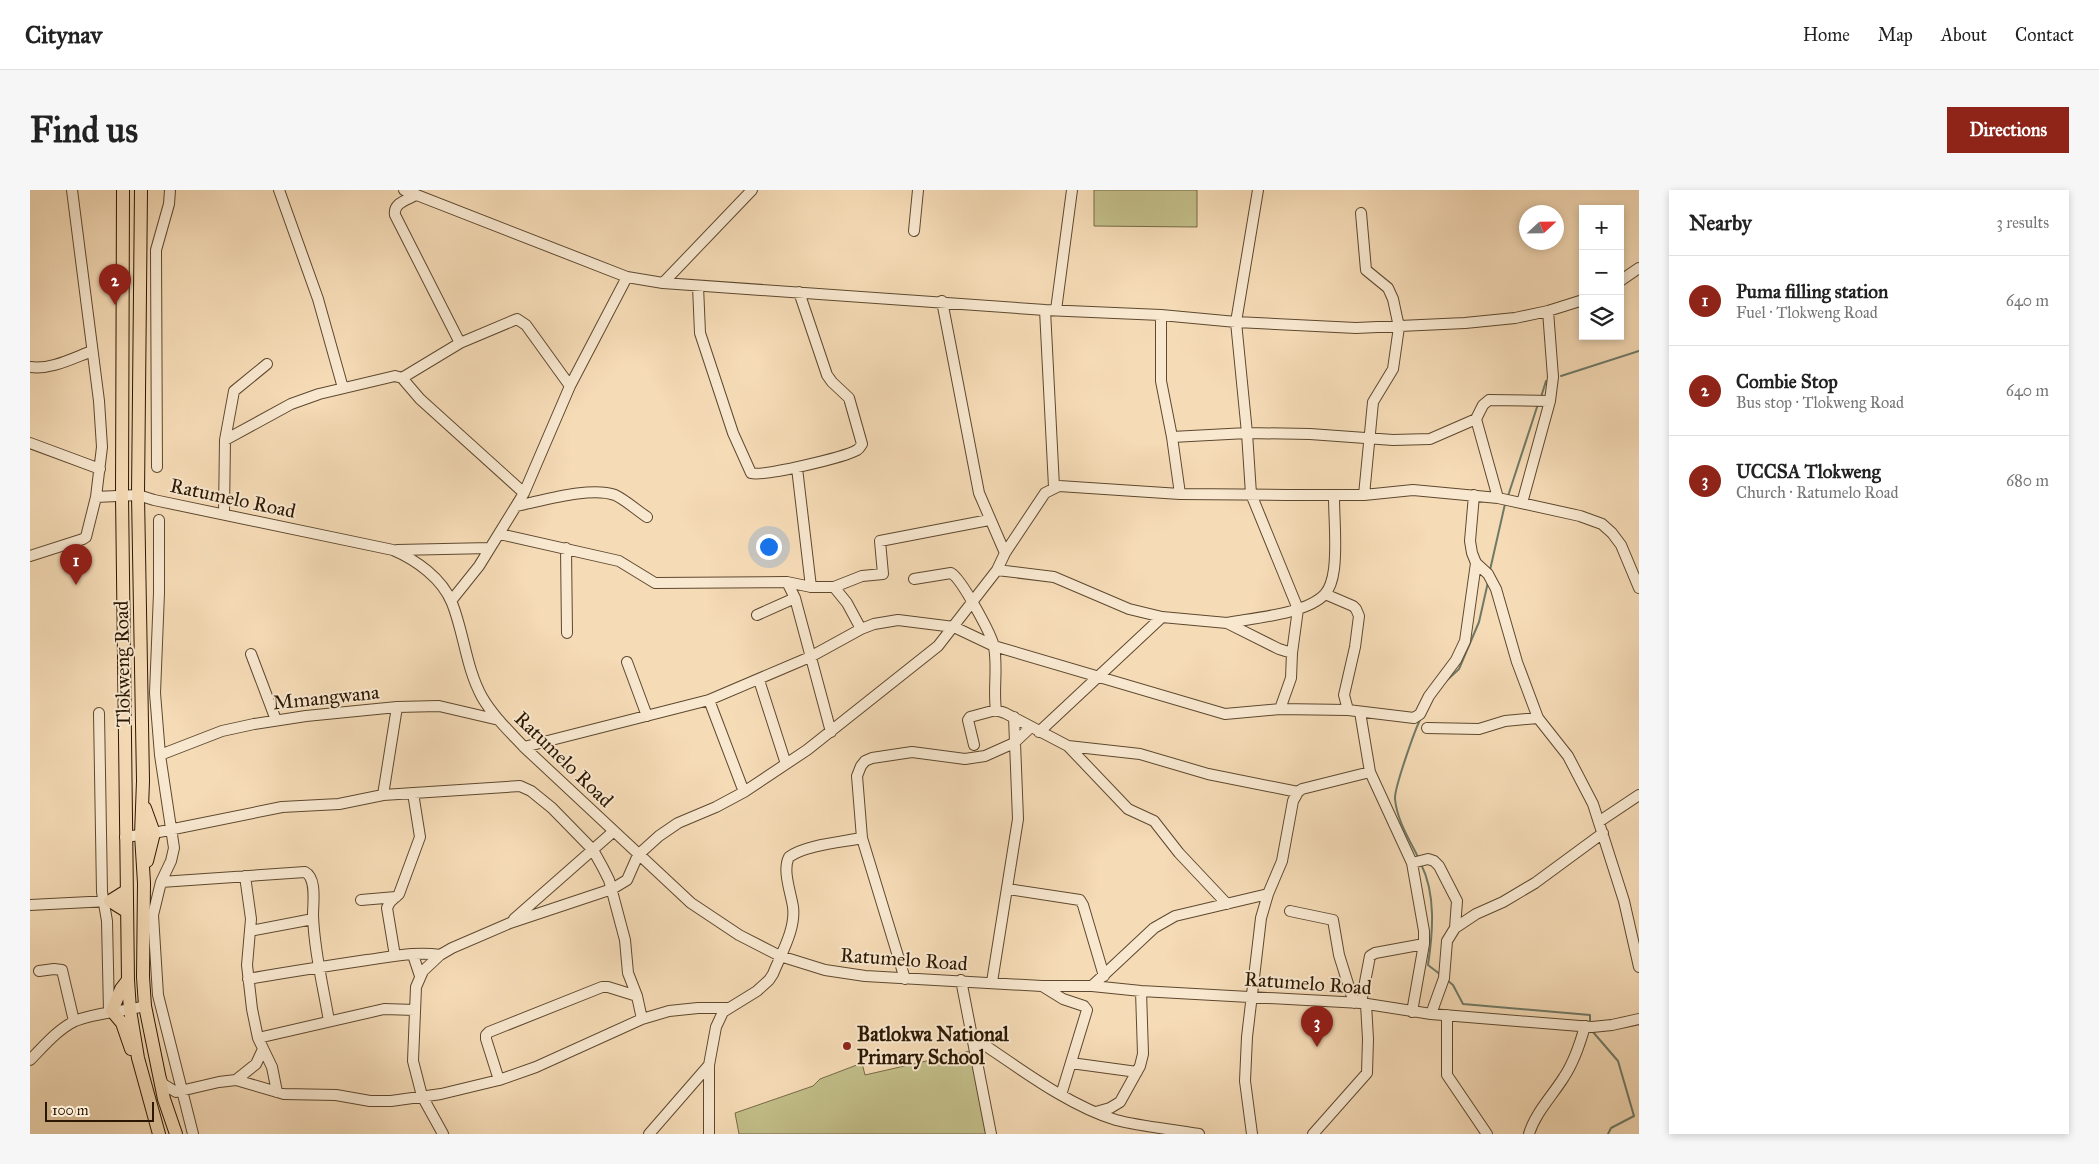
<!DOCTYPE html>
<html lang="en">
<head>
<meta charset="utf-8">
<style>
	:root { --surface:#fff; --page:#f6f6f6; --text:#222; --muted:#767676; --line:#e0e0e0; --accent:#8f2418 }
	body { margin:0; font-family:"IM FELL Great Primer",serif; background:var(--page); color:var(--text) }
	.controls { position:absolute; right:15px; top:15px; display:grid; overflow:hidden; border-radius:0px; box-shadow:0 2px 8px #0003 }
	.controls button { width:45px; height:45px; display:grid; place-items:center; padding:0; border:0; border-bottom:1px solid var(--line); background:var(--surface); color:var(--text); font:25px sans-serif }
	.compass { position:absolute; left:1489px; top:15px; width:45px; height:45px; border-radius:50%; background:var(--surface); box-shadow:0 2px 8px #0003; rotate:68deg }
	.scale { position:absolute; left:15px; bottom:12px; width:109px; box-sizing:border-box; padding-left:5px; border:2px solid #2b1700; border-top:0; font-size:14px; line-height:18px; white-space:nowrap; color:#2b1700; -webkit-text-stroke:4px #f8e8d0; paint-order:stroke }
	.you { position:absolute; left:738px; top:356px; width:18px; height:18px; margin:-12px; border:4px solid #fff; border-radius:50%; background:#1a73e8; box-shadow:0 0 0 8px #1a73e833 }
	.badge { display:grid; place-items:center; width:32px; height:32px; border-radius:50%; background:var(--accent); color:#fff; font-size:16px; font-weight:700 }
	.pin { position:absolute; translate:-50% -41px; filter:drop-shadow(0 1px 2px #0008) }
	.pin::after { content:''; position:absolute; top:26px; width:18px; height:15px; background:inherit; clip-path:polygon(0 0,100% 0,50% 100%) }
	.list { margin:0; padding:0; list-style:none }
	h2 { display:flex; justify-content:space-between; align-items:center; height:65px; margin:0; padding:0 20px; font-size:21px }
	h2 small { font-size:16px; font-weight:400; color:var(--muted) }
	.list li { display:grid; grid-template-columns:32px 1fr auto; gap:15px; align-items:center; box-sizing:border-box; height:90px; padding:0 20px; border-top:1px solid var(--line) }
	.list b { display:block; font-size:19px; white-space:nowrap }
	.list p { margin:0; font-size:16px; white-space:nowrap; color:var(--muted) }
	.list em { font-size:16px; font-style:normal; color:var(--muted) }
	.icon { flex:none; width:28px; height:28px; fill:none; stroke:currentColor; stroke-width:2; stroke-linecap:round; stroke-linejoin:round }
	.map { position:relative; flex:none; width:1609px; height:944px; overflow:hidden; border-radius:0px }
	header { display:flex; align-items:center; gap:30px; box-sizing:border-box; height:70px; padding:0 25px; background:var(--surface); border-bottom:1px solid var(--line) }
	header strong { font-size:24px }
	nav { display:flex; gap:28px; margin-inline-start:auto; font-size:18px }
	.intro { display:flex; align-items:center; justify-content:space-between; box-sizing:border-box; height:120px; padding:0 30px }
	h1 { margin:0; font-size:35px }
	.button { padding:12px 22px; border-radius:0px; background:var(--accent); color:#fff; font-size:18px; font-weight:700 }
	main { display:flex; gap:30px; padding:0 30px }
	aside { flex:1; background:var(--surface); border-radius:0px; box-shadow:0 2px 8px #0003 }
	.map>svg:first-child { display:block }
</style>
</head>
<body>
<header>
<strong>Citynav</strong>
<nav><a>Home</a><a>Map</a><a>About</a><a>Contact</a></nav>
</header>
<div class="intro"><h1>Find us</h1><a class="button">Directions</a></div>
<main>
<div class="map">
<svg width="1609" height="944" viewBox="0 0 1609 944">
	<rect width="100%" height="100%" fill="#f5dbb6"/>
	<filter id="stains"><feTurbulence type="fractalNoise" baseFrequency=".004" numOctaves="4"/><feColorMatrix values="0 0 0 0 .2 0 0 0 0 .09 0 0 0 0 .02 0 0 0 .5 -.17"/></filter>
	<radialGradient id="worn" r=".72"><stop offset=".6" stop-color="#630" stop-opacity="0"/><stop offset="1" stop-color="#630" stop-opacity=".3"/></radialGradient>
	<!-- green -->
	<path fill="#c2be89" stroke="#766a44" d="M1064,0H1167V37L1064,36Z
		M940,861L956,944H709L705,923L783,896L790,889L832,873L835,885Z"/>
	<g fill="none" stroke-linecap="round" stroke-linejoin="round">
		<!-- stream -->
		<path stroke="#6f7967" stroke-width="2" d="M1531,186L1609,161
			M1511,207L1516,191
			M1478,306L1508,214
			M1460,380L1475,314
			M1414,493L1429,479L1449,432L1458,392
			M1388,667C1379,649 1367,630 1365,609C1364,599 1385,539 1391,528
			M1391,674C1406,704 1403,742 1398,775L1411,785
			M1417,790L1423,795L1433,814L1560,825V831
			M1563,842L1588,871L1604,926L1581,938L1578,944"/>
		<!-- minor casing -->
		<g stroke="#5e482e" stroke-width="12">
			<path id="minor" d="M249,0L288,109L313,198
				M374,0L597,87L633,93L1015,120L1131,125L1206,132L1326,138L1435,133L1485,128L1518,121L1553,110
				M1228,0L1206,132L1217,243L1221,304L1268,419L1262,463
				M386,5C377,10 363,13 365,25L430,153
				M1331,23L1336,80L1358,98L1363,109L1369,137L1363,179L1343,212L1334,305
				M884,41L888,0
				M1590,91L1609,78
				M633,93L722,0
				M668,96L670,143L703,243L721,283C733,287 815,267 827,260C830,258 830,257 832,254L819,208L802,192L797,185L769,102
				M912,111L949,303L975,363
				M1015,120L1024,297
				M1026,120L1042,0
				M1131,125V191L1142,247L1150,304
				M0,177C21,180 43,168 62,161
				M372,188L430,153L487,129L496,135L540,196
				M1446,229L1468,308
				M1142,247L1217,243L1280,244L1363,250L1400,249L1446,229L1453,215L1459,210L1520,211
				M195,250L204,201L237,174
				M0,253L70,279
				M127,277L126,60L139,14L140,0
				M767,278L781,397
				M1444,305L1440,351L1442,363L1446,373L1458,384L1466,399L1487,472L1508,528L1538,566L1563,614L1594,711L1609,777
				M66,307L108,305L124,310L363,360C386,370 412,388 422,413C434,443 436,478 452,507C463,526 479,541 494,557L661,713L709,745L750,766L795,780L835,786L1012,796H1062L1111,801L1331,813L1401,824L1562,837L1582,835L1609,829
				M1492,313L1520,211L1523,187L1518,121
				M486,316C512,311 560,296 585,305C594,309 608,321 617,327
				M194,323L195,250L261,214L289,204L365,186L372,188L390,209L494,303
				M129,330V403L125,503L130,565L144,658L141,671L131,692L123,725L128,805L163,944
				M470,344L589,371L625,393L757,392L781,397H804L832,386L853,384L850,351L959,330
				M536,358L537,443
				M367,360L460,358
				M0,366L53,349L56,347L66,307L72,257L69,211L42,0
				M967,380L1024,387L1099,419L1132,427L1197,433L1249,459L1262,463L1261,488L1250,519
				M884,389L921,383C931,388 962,445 964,457C968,478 963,500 966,520L975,523L1038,556L1098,619L1124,631L1149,663L1197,714
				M757,392L765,408L801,542
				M804,397L817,413L831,439
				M1295,404L1323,416L1326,419L1329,426L1325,457L1314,505L1318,520
				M421,411L449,376L494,303L540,196L597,87
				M727,425L765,408
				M1197,433C1223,428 1277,424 1295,404C1301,397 1303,387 1304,379C1307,355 1304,330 1304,306
				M221,464L246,530
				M597,472L617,526
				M729,490L756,574
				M679,510L714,602
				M1330,522L1340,582L1382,673L1394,741V754L1382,822
				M69,523L72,702L77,731L79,822
				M1397,538L1449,539L1475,531L1508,528
				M1009,542L1132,427
				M944,555L938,530L940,527L966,520
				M1038,556L1110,564L1178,584L1268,602
				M494,557L679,510L780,467L831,439L844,434L868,430L924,437L964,456L1195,524L1250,519L1318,520L1384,528L1390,524L1399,506L1426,470L1435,451L1446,373
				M130,565L192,541L224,534L276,526L367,517L409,516L469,530
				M353,605L367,517
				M1570,631L1609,605
				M95,647L124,643L252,617L309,614L353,605L490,596L501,601L522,618L563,660L573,678L579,690L595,750L598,783L607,806L612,829
				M1382,673L1398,669L1404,671L1409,676L1427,711L1425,738
				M215,686L221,729L217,775L222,819L228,848L242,877L247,902
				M131,692L275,682C287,688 283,713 283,725C284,760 293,796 299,831
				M978,699L1050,710L1053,715L1074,786
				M331,710L366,707
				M0,715L79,711
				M1260,721L1303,730L1309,765L1324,813
				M484,729L584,641
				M220,741L283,729
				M383,765L390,786
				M365,766L357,718L360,712L369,704L390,647L383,603
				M9,781L24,779L32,780L44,831
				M218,789C258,782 297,776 337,770C361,767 386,761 410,765
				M875,789L832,648L827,586L831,576L835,571L842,568L882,562L935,569L955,566L984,553L1001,537
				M931,790L961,944
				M962,792L988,629L984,527
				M1012,796L1033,809L1054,816L1057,820L1031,905
				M1062,796L1124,738L1145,726L1238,704
				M1331,813L1340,766L1345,763L1394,754
				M1401,824L1414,788L1417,751L1425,738L1446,724L1473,712L1505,693L1573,643
				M1417,825V885L1457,944
				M941,846C984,874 1036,915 1086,930C1113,937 1142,939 1169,944
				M228,848L354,819L385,820
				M0,870C13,857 28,839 45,831C68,822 92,822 115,816
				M1041,873L1107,882
				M679,875V944
				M130,887L133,894L146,902L189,892L206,890L254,904L306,905L340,911H361L411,904L469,890L506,877L612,829L639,821L668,818H697
				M206,890L226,874L233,859
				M469,890L456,849V845L459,842L572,797H578L607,806
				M1066,922L1080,918L1090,912L1110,876L1113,864L1111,801
				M413,944L392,906L383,871L386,797L393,781L410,765L422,758L480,733L582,699L597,690L608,665L629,646L648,633L686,617L714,602L777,560L908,456L967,380L975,363L1015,303L1029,296L1150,304L1257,305H1334L1383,300L1468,308L1550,326L1572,334L1582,343L1591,355L1609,398
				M619,944L679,875L686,837L693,822L727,801L739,790L743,784C751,764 766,739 763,717C761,703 752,680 759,667C775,655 812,652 832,648
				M1222,944L1215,891L1217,847L1231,728L1238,704L1252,671L1263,611L1268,602L1272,599L1340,582
				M1283,944L1337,883L1338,849L1336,814
				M1499,944C1505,923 1523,905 1534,887C1544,872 1550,854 1555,836"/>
		</g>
		<!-- major casing -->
		<g stroke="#2b1700" stroke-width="14">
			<path id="major" d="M93,0L92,305L98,790L100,820L108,868L129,944
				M111,0L108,305L113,591L111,645L114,693L113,787L115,816L134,909L146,944
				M115,618L124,643L117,671
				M96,701L80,711L96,721
				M98,790L91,799L82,821L92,833L101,859"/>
		</g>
		<!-- minor -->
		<use href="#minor" stroke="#f8e8d0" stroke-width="10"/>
		<!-- major -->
		<use href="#major" stroke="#f5dbb6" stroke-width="12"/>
	</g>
	<!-- markers -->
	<circle fill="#8f2418" stroke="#f8e8d0" stroke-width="2" cx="817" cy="856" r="5"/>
	<g text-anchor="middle" stroke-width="4" stroke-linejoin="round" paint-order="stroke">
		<!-- street labels -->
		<g font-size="20" fill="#2b1700" stroke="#f8e8d0">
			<text transform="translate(203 308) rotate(12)" y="7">Ratumelo Road</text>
			<text transform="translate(92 474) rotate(-91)" y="7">Tlokweng Road</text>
			<text transform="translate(296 507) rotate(-6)" y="7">Mmangwana</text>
			<text transform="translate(534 569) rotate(44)" y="7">Ratumelo Road</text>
			<text transform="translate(874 769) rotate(4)" y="7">Ratumelo Road</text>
			<text transform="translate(1278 793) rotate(4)" y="7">Ratumelo Road</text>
		</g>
		<!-- poi labels -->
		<g font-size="20" font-weight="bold" fill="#2b1700" stroke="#f8e8d0" text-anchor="start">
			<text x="827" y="851">Batlokwa National<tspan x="827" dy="23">Primary School</tspan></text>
		</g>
	</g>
	<rect width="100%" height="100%" filter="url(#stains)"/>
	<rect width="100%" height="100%" fill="url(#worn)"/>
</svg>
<div class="controls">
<button>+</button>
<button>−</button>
<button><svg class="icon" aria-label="layers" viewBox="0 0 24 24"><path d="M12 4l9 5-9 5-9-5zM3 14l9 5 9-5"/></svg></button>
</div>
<svg class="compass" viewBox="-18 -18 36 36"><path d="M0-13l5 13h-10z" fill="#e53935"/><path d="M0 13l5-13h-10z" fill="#767676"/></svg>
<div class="scale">100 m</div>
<div class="you"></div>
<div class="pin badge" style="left:46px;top:395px">1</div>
<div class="pin badge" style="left:85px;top:115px">2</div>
<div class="pin badge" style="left:1287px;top:857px">3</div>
</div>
<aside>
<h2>Nearby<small>3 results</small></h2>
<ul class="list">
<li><span class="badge">1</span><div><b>Puma filling station</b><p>Fuel · Tlokweng Road</p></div><em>640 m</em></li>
<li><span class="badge">2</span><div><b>Combie Stop</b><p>Bus stop · Tlokweng Road</p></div><em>640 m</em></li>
<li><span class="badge">3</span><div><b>UCCSA Tlokweng</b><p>Church · Ratumelo Road</p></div><em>680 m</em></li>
</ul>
</aside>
</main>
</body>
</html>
